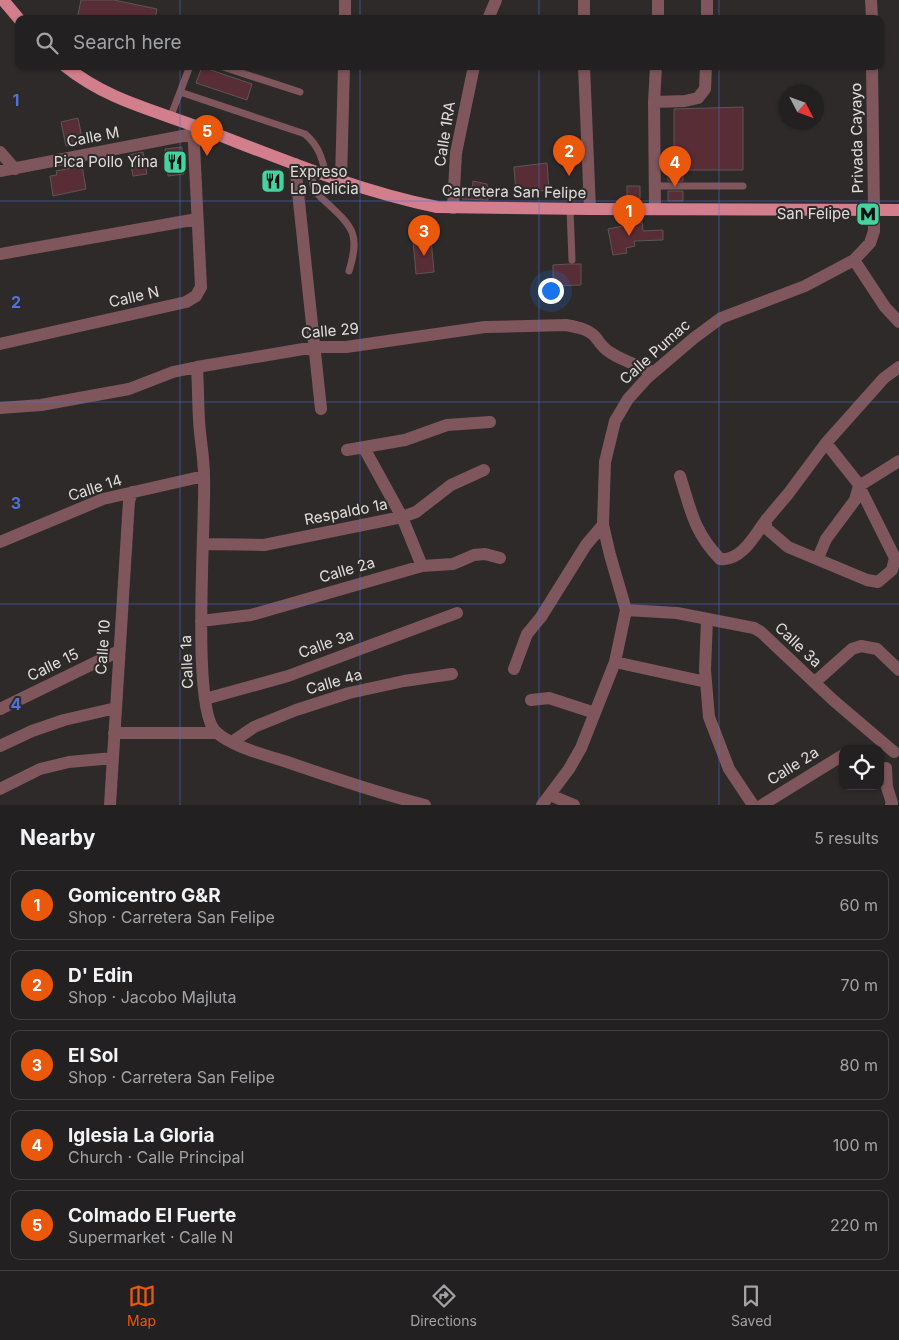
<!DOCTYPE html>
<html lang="en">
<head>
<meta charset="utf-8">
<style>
	:root { --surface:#222020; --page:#2a2829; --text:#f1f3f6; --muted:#a2a3a5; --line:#3f3e3e; --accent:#ea580c }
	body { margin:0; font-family:Inter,sans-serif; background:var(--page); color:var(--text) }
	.controls { position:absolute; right:15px; bottom:15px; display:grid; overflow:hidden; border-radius:10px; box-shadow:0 1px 4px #0004 }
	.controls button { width:45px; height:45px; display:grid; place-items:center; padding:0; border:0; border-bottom:1px solid var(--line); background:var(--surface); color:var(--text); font:25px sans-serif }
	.compass { position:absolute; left:779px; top:85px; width:45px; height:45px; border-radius:50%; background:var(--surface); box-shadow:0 1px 4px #0004; rotate:131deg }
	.you { position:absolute; left:550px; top:290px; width:18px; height:18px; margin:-12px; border:4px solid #fff; border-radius:50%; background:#1a73e8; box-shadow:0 0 0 8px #1a73e833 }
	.badge { display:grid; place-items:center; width:32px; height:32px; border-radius:50%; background:var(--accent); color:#fff; font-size:16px; font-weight:700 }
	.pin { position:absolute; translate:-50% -41px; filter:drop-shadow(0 1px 2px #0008) }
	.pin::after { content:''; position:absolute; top:26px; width:18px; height:15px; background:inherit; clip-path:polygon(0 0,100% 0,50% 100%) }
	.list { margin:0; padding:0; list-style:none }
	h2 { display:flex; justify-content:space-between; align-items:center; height:65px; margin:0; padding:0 20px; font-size:21px }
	h2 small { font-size:16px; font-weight:400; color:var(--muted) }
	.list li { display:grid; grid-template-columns:32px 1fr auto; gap:15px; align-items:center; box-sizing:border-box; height:70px; margin:0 10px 10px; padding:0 10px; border:1px solid var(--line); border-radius:10px }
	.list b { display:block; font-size:19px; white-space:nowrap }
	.list p { margin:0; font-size:16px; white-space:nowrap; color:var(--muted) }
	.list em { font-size:16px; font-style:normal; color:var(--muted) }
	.icon { flex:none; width:28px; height:28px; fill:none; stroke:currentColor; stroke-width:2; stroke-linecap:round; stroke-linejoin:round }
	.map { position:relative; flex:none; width:899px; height:805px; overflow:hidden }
	.search { position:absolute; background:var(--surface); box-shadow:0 1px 4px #0004; left:15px; right:15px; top:15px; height:55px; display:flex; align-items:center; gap:12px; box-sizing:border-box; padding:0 18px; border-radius:10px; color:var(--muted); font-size:19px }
	.sheet { height:465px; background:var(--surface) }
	nav { display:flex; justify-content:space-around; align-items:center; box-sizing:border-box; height:70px; border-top:1px solid var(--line); background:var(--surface); font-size:14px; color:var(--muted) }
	nav a { display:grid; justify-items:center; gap:2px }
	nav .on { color:var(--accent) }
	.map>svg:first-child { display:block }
</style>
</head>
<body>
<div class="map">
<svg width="899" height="805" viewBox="0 0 899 805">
	<rect width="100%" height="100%" fill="#2e2a2a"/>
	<!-- building -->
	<path fill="#592d35" stroke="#5b5657" d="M81,0H114L157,9L155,19H77Z
		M202,67L252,84L247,100L196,83Z
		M743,107V170H683V181H668V173H674V109Z
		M78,118L83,143L66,146L61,122Z
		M182,147L184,174L168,176L165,149Z
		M143,152L147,174L133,176L129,155Z
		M547,163L549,190L516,193L514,167Z
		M82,166L86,189L53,196L50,176L57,175L56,171Z
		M270,171L277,174L280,177L281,191L265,185Z
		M473,181L487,184L488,200L462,199V193L472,194Z
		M627,186H640V199L627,200Z
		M668,191H683V201H668Z
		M642,222L643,231L663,230V240L634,241L635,246L626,248L627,253L613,255L608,229Z
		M431,239L434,272L416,274L413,240Z
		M569,264H581V285L553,286V265Z"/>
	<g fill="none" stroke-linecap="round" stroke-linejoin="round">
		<!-- service -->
		<path stroke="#7f565c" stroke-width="7" d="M220,66L300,92
			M180,92L190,66
			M170,118L180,92L305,134C319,146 322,158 326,175
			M311,170C312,176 312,183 314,189C317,195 323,199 327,203C354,228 360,235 349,271
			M655,186H743
			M570,209L572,260"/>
		<!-- minor -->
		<path stroke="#7f565c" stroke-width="12" d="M584,0V19
			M658,0V19
			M707,0V19
			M871,0L872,19
			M345,19V0
			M488,19L496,0
			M584,66L590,209
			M654,102L685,101L698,98L705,89L706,66
			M0,152L15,169
			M295,164L321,409
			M0,171L193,134
			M341,180L344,66
			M453,208L456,153L474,66
			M655,209L654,102L656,66
			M0,254L197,219
			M854,260L885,307L899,322
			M0,344L186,302L196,296L201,287L193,125
			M197,367C198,384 198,402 199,420C200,439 204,457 204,476C206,521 191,705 215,731C230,746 265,755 284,761C331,777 377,793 425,805
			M0,408L41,405L129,389L173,372L197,367L315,347H346L485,327L566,325C577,327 590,329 597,339C601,345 604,349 611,353C623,361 640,366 653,372
			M826,443L788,494L766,520V528L788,547L867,580L878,582L892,570L895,558L857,482L826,443L884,378L899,367
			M364,448L402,517L422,566
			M347,450L405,440L447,425L490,422
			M680,476C691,511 694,532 720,559C741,562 755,535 766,520
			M0,542L103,499L204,476
			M203,544L264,545L402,517L416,512L451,485L484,470
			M818,558L826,539L855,500L859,486L899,461
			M626,610L677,613L754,628L761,632L833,700L894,752
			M707,619L705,670L709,717L729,769L753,805
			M201,621L251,615L422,566L453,564L474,555L485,554L500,558
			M615,662L706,682
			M514,669L527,634L541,617L586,545L603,525
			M815,682L852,649L861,646L877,649L899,670
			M205,699L288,676L457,613
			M531,700L549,698L595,713
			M0,709L119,651
			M114,733H217
			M232,742L254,727L296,710L349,693L404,681L452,674
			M0,746L32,731L64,720L116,708
			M886,768L887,787L892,803L891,805
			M0,789L40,769L69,762L113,758
			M550,795L574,805
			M110,805L129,501L132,492
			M542,805L569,769L581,748L615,662L626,610L610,555L603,525L605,462L615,421L628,399L647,378L694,338L721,318L805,286L854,260L870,243L874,231V209L872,66
			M762,805L843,755"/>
		<!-- primary -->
		<path stroke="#d27e8c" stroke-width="12" d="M3,0L19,19
			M65,66C107,100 154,110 203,129C279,158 357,191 437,207L590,209L899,210"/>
	</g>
	<!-- grid -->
	<path fill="none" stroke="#4e72d9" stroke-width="1" stroke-opacity="0.55" d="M180,0V19M360,0V19M539,0V19M719,0V19M180,66V805M360,66V805M539,66V805M719,66V805M0,201H899M0,402H899M0,604H899"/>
	<!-- icons -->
	<defs>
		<g id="restaurant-square" transform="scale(1.25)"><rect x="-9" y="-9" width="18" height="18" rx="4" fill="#45d49f" stroke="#2e2a2a"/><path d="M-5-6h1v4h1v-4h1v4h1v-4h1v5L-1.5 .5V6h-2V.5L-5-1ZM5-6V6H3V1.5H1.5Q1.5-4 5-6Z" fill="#111"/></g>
		<g id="metro-square" transform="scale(1.25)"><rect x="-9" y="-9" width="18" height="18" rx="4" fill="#45d49f" stroke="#2e2a2a"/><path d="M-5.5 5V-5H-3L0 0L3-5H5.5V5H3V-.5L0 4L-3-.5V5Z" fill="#111"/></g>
	</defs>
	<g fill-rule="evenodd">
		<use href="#restaurant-square" x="175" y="162"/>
		<use href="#restaurant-square" x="273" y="181"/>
		<use href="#metro-square" x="868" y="214"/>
	</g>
	<g text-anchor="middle" stroke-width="4" stroke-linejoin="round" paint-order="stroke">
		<!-- street labels -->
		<g font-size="15" fill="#e0dddd" stroke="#2e2a2a">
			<text transform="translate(445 134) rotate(-81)" y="5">Calle 1RA</text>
			<text transform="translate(93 137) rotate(-11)" y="5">Calle M</text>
			<text transform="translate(857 138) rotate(-91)" y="5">Privada Cayayo</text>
			<text transform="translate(514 192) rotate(1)" y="5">Carretera San Felipe</text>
			<text transform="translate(134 297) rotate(-13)" y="5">Calle N</text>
			<text transform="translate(330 331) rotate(-5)" y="5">Calle 29</text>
			<text transform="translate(655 352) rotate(-42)" y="5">Calle Pumac</text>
			<text transform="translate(95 488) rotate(-18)" y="5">Calle 14</text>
			<text transform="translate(346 512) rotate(-11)" y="5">Respaldo 1a</text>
			<text transform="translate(347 570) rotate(-16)" y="5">Calle 2a</text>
			<text transform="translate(326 644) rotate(-20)" y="5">Calle 3a</text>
			<text transform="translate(798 645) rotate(43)" y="5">Calle 3a</text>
			<text transform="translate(103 647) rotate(-86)" y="5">Calle 10</text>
			<text transform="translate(187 662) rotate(-92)" y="5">Calle 1a</text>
			<text transform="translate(53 665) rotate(-26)" y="5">Calle 15</text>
			<text transform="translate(334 682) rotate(-16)" y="5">Calle 4a</text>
			<text transform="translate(793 766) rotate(-32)" y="5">Calle 2a</text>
		</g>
		<!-- poi labels -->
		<g font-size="15" fill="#e0dddd" stroke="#2e2a2a" text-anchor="end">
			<text x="158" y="167">Pica Pollo Yina</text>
			<text x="290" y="177" text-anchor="start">Expreso<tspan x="290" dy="17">La Delicia</tspan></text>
			<text x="850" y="219">San Felipe</text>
		</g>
	</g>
	<g font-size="16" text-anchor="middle" font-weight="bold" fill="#4e72d9" stroke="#2e2a2a" stroke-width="4" stroke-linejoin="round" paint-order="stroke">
		<text x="16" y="106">1</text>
		<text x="16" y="308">2</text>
		<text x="16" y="509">3</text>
		<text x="16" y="710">4</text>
	</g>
</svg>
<div class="controls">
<button><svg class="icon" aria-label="locate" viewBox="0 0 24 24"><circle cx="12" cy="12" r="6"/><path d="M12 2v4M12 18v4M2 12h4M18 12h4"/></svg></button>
</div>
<svg class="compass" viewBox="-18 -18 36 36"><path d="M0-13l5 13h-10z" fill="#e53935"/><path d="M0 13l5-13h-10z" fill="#a2a3a5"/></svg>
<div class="you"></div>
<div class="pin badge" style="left:629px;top:236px">1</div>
<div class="pin badge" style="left:569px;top:176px">2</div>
<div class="pin badge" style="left:424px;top:256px">3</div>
<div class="pin badge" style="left:675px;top:187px">4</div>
<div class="pin badge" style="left:207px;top:156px">5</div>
<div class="search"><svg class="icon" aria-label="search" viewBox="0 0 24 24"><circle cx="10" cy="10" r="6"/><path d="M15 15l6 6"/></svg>Search here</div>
</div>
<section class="sheet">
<h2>Nearby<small>5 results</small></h2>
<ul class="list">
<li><span class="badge">1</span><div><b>Gomicentro G&amp;R</b><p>Shop · Carretera San Felipe</p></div><em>60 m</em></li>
<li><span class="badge">2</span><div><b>D' Edin</b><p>Shop · Jacobo Majluta</p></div><em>70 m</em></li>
<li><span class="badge">3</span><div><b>El Sol</b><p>Shop · Carretera San Felipe</p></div><em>80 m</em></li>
<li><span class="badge">4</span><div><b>Iglesia La Gloria</b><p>Church · Calle Principal</p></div><em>100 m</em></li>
<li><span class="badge">5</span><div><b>Colmado El Fuerte</b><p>Supermarket · Calle N</p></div><em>220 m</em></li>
</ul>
</section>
<nav>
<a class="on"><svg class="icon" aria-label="map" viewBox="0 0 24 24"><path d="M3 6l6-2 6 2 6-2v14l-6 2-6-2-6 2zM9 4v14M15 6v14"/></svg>Map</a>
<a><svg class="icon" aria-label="directions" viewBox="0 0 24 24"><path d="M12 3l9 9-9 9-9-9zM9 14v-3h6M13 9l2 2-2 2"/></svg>Directions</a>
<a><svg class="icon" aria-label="saved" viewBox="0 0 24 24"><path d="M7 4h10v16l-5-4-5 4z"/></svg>Saved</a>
</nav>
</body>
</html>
